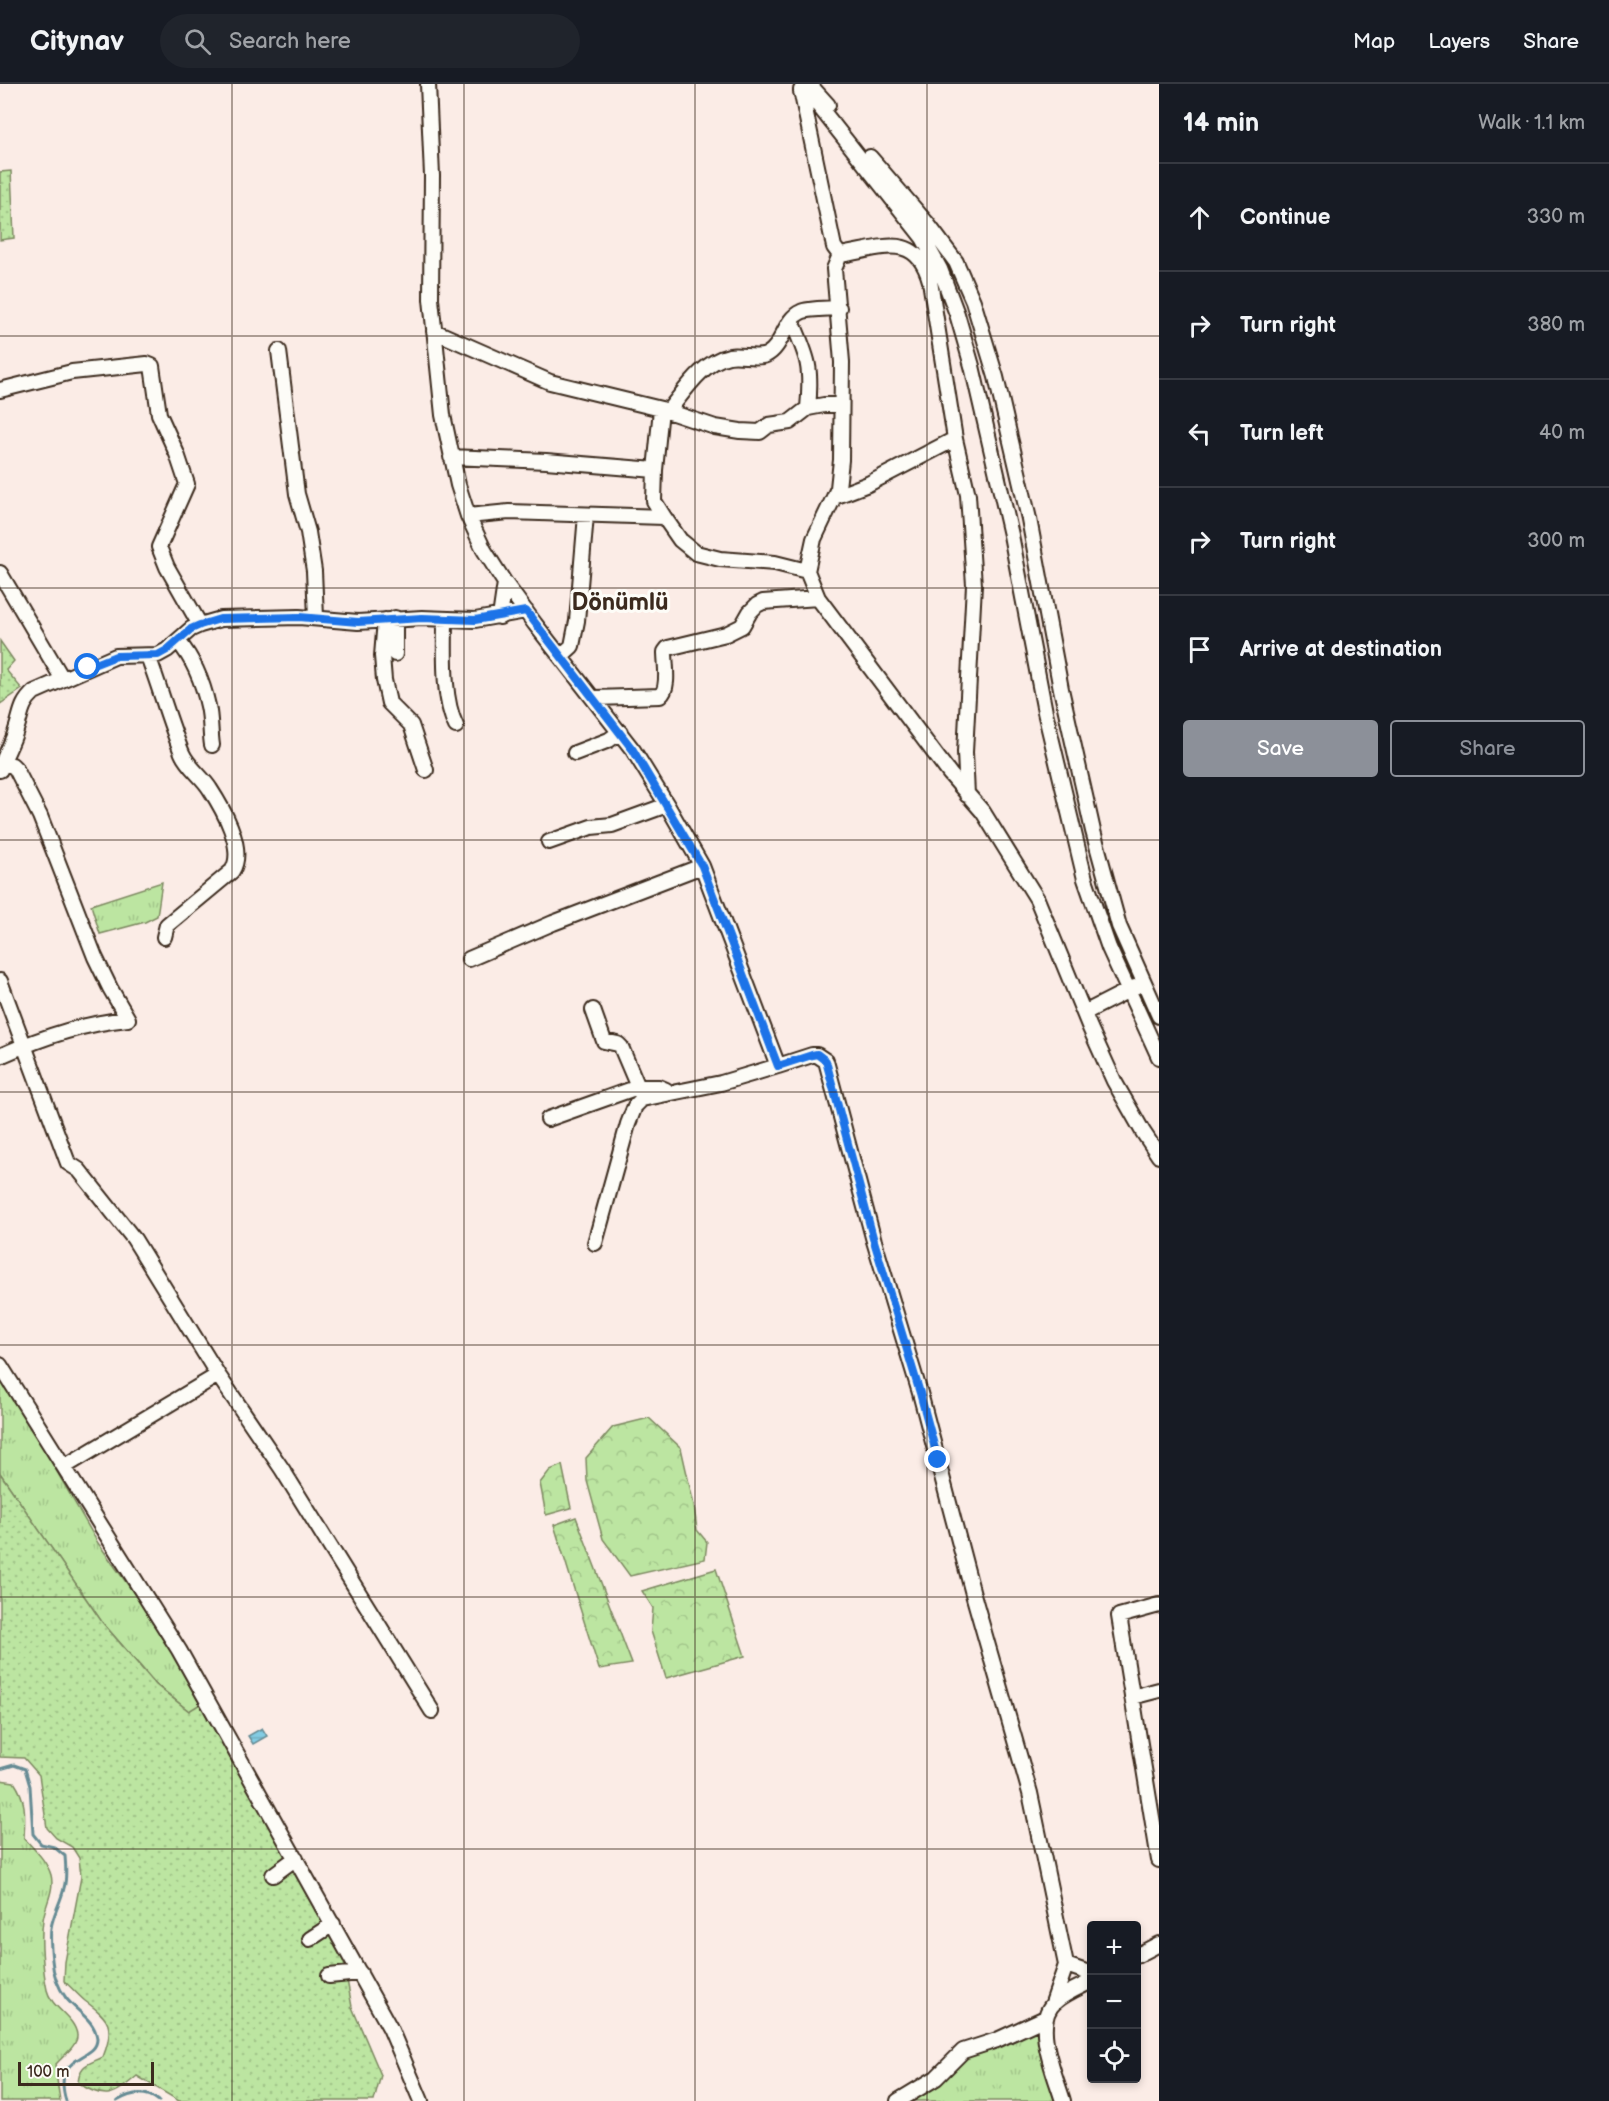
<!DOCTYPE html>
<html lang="en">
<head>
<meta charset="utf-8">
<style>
	:root { --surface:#171b24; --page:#20242c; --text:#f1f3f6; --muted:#9ea1a6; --line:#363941; --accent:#8c9099 }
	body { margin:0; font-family:"Balsamiq Sans",sans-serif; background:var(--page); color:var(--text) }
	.controls { position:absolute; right:18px; bottom:18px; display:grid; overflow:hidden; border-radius:6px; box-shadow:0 3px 9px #0003 }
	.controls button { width:54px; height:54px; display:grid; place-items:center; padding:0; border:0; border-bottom:2px solid var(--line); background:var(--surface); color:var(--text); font:30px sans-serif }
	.scale { position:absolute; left:18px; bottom:15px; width:136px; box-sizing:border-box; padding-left:6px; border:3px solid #3b2a1e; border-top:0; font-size:16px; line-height:21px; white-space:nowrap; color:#3b2a1e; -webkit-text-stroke:4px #fdfcf7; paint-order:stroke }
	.stop { position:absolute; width:18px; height:18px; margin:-14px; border:4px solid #1a73e8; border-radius:50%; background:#fff }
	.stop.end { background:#1a73e8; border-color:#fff; box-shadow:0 2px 6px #0008 }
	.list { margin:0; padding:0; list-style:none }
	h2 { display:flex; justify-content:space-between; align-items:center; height:78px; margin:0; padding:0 24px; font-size:26px }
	h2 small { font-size:20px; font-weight:400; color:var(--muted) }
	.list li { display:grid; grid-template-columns:39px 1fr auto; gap:18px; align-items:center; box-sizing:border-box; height:108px; padding:0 24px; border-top:2px solid var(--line) }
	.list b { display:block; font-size:22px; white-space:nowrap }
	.list em { font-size:20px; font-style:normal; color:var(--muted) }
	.actions { display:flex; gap:12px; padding:18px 24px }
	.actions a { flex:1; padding:14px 0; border:2px solid var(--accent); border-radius:6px; text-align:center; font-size:21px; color:var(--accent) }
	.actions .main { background:var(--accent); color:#fff }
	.icon { flex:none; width:33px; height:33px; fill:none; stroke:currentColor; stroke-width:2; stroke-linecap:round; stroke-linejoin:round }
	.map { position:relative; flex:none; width:1159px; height:2017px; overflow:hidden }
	header { display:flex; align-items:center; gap:36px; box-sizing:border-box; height:84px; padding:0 30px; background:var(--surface); border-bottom:2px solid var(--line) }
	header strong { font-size:28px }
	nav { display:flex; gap:33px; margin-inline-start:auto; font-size:21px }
	.search { width:420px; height:54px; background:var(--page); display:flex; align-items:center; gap:15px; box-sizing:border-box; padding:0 21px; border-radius:33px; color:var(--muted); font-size:22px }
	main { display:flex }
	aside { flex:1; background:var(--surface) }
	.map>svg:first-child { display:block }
</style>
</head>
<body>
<header>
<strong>Citynav</strong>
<div class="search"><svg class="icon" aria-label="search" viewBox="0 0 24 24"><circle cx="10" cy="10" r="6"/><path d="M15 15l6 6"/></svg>Search here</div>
<nav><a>Map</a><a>Layers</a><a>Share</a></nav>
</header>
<main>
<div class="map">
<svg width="1159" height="2017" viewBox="0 0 1159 2017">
	<defs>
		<pattern id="grass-tufts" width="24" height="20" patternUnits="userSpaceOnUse" patternTransform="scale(1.5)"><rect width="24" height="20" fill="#bce5a1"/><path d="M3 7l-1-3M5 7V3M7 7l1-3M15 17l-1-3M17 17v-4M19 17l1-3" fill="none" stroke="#a2c58a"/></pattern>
		<pattern id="forest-crowns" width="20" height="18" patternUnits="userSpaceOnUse" patternTransform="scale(1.5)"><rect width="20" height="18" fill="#bce5a1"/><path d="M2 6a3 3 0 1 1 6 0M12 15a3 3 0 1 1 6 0" fill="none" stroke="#a2c58a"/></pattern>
		<pattern id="garden-dots" width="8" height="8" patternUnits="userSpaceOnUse" patternTransform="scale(1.5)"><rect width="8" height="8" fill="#bce5a1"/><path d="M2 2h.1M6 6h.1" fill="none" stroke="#a2c58a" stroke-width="1.8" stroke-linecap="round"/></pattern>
		<pattern id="water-rules" width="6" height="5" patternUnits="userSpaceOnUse" patternTransform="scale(1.5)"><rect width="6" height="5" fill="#83cce3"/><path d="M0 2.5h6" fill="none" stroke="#72afc2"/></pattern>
	</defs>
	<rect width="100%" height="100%" fill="#fbece6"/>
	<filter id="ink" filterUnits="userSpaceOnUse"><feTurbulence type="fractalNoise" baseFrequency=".0167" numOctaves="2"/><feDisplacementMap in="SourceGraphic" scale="12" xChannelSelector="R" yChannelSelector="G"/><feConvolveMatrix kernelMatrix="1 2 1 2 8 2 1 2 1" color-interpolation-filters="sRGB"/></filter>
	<g filter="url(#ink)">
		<!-- grass -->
		<path fill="url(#grass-tufts)" stroke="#7c8860" stroke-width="1.5" d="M162,798L157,832L145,838L100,850L91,821Z
			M0,1289L98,1459L151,1533L180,1579L200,1620L190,1628L156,1600L102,1538L0,1389Z
			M0,1696L14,1698C27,1717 25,1731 24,1754C33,1764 47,1777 51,1791C55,1806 45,1821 43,1836C40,1855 43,1887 47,1906C51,1924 75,1933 77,1951C78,1961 62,1973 55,1981L60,2017H0Z
			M1037,1945L1057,2017H905L960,1975Z"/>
		<!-- forest -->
		<path fill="url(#forest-crowns)" stroke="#7c8860" stroke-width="1.5" d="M649,1334L681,1364L694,1421L697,1446L707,1458L705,1475L630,1492L603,1455L587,1397L586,1374L613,1343Z
			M562,1381L571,1424L546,1431L540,1399L550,1386Z
			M576,1433L632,1580L599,1585L554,1441Z
			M716,1485L745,1572L666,1594L651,1547L653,1524L642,1507Z"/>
		<!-- garden -->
		<path fill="url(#garden-dots)" stroke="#7c8860" stroke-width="1.5" d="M11,87L14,154L0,156V88Z
			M0,557L14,577L6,586L22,605L0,620Z
			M0,1389L102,1538L156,1601L189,1627L200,1620L343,1874L352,1923L381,1991L374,2017H179L137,1992C113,2012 106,2017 78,1999C80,1980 87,1981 103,1973C115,1943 110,1935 85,1917C78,1911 71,1903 64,1897L65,1878L81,1793L79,1774L72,1763L56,1754L47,1744L39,1691L24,1674L0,1673Z"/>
		<!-- water -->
		<path fill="url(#water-rules)" stroke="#668b94" stroke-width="1.5" d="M262,1644L267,1652L253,1660L248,1652Z"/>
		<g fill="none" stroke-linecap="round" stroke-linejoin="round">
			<!-- stream -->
			<path stroke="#668b94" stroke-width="3" d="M0,1685L14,1681L25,1685L30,1702L33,1750L41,1760L54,1763L65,1772C66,1783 67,1794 64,1804C61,1818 53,1830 51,1844C50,1853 51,1867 52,1876C53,1890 58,1903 66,1914C76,1927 95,1936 97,1954C98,1978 51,1968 66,2017
				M117,2017C132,2008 146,2006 159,2017"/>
			<!-- minor casing -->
			<g stroke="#3b2a1e" stroke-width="18">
				<path id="minor" d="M428,0L432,92L431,215L443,331L458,401L468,432L484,466L505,499L535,540L633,666L667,721L702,782L778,982L812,971H817L826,977L874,1157L920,1309L973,1510L1030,1709L1066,1881L1053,1919
					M809,0L828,21
					M801,6L834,163L840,171C880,165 916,146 930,197L955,355L968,411L974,501L965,668L967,711
					M801,8L818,21L923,154L940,185L957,230L972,282L1011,451L1045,628L1085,795L1109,864L1159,973
					M870,73L926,138L956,178L973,217L996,293L1029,435L1061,605L1093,747L1119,842L1159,932
					M792,237C808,274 812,283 808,324
					M434,247L550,298L661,325L715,343L740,347L760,348L769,341L790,338L808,324L824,321H841
					M279,267L297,410L308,448L314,487L316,533
					M0,306L72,288L147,280L152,282L159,330L177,370L187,400L159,463L167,483L200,541
					M661,325L655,386L654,417L664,433
					M668,327C685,307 702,278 729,272C740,270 757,275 766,271C783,263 784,235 801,228C809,224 829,225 839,224
					M451,373L546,377L655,386
					M834,413L838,404L841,376L842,278L834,185L840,171
					M468,432L509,428L664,433L680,456L696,469L720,475L775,479L807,487L818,514L950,690L983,728L1037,815L1090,944L1114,997L1143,1048L1159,1072
					M807,487L814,455L834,413L868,400L955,355
					M0,489L62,594
					M500,533L505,499
					M395,534V570
					M445,535C445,566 442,614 456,642
					M385,536L382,572L384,596L389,619L411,641L426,686
					M178,557C193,575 203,599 208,622C211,635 210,648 212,661
					M148,572C160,604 169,637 182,669C188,683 202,692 210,705C223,725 246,765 232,787L167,841L164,853
					M561,572L572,562L577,537L586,431
					M595,614L660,612C670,604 665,581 665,568L668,564L726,550L742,542L750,528L757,521L763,518L818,514
					M575,669L609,656L620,648
					M0,680L12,681L16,685L40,732L95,873L110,904L128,935C85,939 40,954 0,972
					M0,686C4,672 12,660 16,646C22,629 20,621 34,608L116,572L158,571L167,566L191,545L200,541L221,535L299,533L358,538L422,534L475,536L526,527
					M549,758L591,743L612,741L667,721
					M469,875L553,839L702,782
					M0,897L68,1079L79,1086L134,1155L218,1291L282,1385L432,1627
					M593,926L604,957L618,960L621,963L638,1003
					M1084,929L1135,903
					M548,1035L638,1003H659L666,1006
					M595,1159L628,1040L635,1022L642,1015L721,999L778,982
					M0,1281L179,1566L390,1944L421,2017
					M64,1383L218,1291
					M1159,1521L1119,1532L1159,1776
					M1132,1613L1159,1606
					M273,1791L296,1774
					M310,1855L333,1840
					M1136,1872L1159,1860
					M1066,1881L1092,1890
					M329,1892L360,1889
					M898,2017L936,1994L963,1967L997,1956L1045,1934
					M1063,2017C1056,1993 1031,1938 1055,1918C1065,1909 1080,1903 1092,1897"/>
			</g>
			<!-- minor -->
			<use href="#minor" stroke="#fdfcf7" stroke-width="14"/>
		</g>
	</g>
	<g fill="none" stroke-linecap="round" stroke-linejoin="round" filter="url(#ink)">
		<!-- route -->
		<path stroke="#1a73e8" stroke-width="8" d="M88,583L116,572L158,571L167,566L191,545L200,541L220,535L299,533L358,538L422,534L475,536L526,527L633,666L702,782L778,982L812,971L817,970L826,977L874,1157L920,1309L938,1376"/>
	</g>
	<!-- grid -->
	<path fill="none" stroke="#3b2a1e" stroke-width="1.5" stroke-opacity="0.55" d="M232,0V2017M464,0V2017M695,0V2017M927,0V2017M0,252H1159M0,504H1159M0,756H1159M0,1008H1159M0,1261H1159M0,1513H1159M0,1765H1159"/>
	<g text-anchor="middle" stroke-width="6" stroke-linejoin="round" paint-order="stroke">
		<!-- district labels -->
		<g font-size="24" font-weight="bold" fill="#3b2a1e" stroke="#fdfcf7">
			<text x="620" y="526">Dönümlü</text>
		</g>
	</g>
</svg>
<div class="controls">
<button>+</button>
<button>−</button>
<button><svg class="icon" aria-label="locate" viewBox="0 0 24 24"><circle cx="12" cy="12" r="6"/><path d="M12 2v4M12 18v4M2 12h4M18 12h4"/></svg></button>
</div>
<div class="scale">100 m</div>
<div class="stop" style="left:88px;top:583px"></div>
<div class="stop end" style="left:938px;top:1376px"></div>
</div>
<aside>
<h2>14 min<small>Walk · 1.1 km</small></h2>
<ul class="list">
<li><svg class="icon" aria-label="ahead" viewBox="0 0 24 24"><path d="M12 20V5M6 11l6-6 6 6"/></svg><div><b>Continue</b></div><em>330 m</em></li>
<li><svg class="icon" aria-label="right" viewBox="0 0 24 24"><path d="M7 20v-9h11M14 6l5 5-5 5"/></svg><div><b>Turn right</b></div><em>380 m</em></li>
<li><svg class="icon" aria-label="left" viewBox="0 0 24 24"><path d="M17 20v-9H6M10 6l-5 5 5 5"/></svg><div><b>Turn left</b></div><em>40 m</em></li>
<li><svg class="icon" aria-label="right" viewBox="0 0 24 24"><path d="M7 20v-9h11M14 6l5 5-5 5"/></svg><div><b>Turn right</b></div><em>300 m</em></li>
<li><svg class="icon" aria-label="arrive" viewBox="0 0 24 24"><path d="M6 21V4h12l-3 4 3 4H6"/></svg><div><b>Arrive at destination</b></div></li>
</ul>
<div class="actions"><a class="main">Save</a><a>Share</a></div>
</aside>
</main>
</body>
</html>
